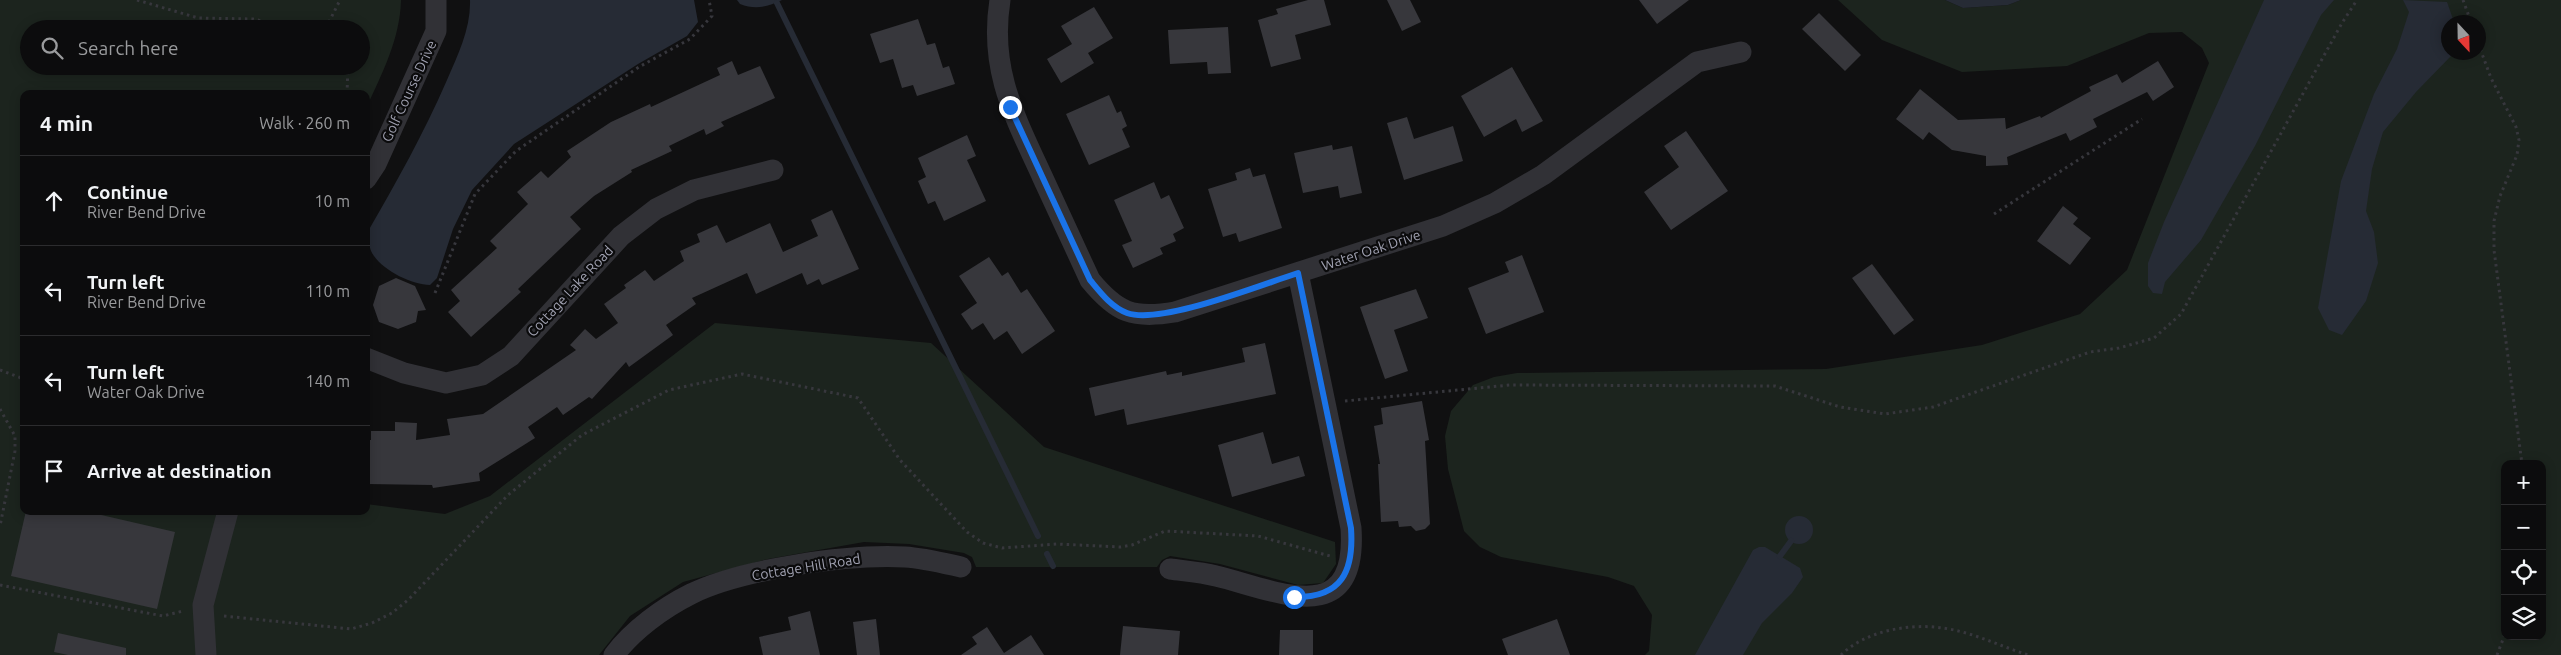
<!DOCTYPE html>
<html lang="en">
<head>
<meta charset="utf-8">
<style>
	:root { --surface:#0c0c0d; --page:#151516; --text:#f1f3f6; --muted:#9a9b9d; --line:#2c2c2e }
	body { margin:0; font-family:Ubuntu,sans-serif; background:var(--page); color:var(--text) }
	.controls { position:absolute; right:15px; bottom:15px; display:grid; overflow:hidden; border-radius:10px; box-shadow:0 2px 12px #0003 }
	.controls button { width:45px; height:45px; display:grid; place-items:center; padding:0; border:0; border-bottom:1px solid var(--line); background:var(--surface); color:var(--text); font:25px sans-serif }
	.compass { position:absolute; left:2441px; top:15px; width:45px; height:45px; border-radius:50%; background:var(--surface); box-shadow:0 2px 12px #0003; rotate:158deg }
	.stop { position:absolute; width:15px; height:15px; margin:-11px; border:4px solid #1a73e8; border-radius:50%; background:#fff }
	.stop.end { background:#1a73e8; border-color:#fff; box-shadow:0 1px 5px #0008 }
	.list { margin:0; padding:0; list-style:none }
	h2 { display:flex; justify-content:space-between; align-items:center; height:65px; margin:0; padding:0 20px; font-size:21px }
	h2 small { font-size:16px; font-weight:400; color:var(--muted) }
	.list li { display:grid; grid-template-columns:32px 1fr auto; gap:15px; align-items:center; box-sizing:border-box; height:90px; padding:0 20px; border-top:1px solid var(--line) }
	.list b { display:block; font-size:19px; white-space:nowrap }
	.list p { margin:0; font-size:16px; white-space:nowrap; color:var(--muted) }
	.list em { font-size:16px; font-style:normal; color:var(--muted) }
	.icon { flex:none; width:28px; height:28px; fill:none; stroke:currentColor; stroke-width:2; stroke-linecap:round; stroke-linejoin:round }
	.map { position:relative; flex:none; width:2561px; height:655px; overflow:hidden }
	.search { position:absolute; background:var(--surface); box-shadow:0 2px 12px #0003; left:20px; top:20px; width:350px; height:55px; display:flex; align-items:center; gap:12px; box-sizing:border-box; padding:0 18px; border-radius:28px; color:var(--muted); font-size:19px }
	.panel { position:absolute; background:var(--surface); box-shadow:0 2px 12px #0003; left:20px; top:90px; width:350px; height:425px; border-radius:10px }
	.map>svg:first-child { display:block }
</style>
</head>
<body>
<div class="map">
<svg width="2561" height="655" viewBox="0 0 2561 655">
	<rect width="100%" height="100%" fill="#101011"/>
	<!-- green -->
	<path fill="#1c241e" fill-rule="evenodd" d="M0,0H401C400,40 382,73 366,109V94H24V511H366V504L445,514L490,496L715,323L931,343L1044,447L1335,542L1336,564L1323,583L1298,585L1220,564L1170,556L1162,560L1157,567H976L972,557L964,553L909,544L864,542L768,559L683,582L630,616L599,655H0ZM29,29H361V66H29Z
		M1838,0H1945L1963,8L2008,5L2021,0H2561V655H1645L1649,651L1652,615L1634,586L1608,577L1501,557L1480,547L1464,531L1448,469L1445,436L1451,411L1473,385L1494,377L1517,373L1826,369L1982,345L2080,314L2127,270L2209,63L2202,48L2182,32L2149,33L2067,66L1962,72L1882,40ZM2448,22H2478V52H2448ZM2505,464H2542V636H2505Z"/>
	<!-- water -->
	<path fill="#262b35" d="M470,0H694L698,22L687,36L638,64L514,144L472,190L453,229L437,278L430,285C413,285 384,271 374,256C369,250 369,241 367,233C396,183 424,133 447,80C458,55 471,28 470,0Z
		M737,0H782C768,7 755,10 740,4Z
		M1945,0H2021L2008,5L1963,8Z
		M2264,0H2334L2321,15L2255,146L2201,240L2165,282L2162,294L2153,293L2148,286V263L2164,222Z
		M2403,0L2447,2L2454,22H2448V52L2452,53L2451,56L2416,92L2383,132L2372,169L2366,211L2374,232L2378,263L2366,301L2342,335L2329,330L2318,308L2341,181L2374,94L2397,49L2409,12Z
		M1785 530a14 14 0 1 1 28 0a14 14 0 1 1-28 0Z
		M1759,547H1765L1800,568L1803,577L1792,593L1762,623L1743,655H1695L1753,550Z"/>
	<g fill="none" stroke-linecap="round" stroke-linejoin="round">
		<!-- stream -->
		<path stroke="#262b35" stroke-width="6" d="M777,3L1038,536
			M1047,554L1053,566
			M1780,556L1791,541"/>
	</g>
	<!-- building -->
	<path fill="#37373c" d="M1308,0H1324L1331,25L1295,35L1301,59L1271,67L1258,20L1278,14L1276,9Z
		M1387,0H1410L1421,22L1402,31Z
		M1639,0H1689L1657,24Z
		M1094,7L1113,38L1088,53L1094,63L1061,83L1047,59L1072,44L1061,26Z
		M1819,13L1861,55L1845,71L1802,29Z
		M918,19L927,45L935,43L943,68L949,66L955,84L917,96L913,85L902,88L893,59L880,63L870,34Z
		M1228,27L1231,73L1208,74L1207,62L1170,64L1168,30Z
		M732,61L738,75L760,66L775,98L721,122L724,126L706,135L704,129L669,146L672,151L631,170L632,172L594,196L570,217L581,229L518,289L521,292L471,337L448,312L460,301L451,290L497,248L490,241L528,204L517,192L541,171L548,178L571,157L567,151L611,122L650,104L651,107L720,75L717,68Z
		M2158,61L2174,87L2153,101L2147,92L2093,119L2097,127L2070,141L2066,133L2007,157L2008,165L1986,166V156L1952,150L1929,132L1923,140L1896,119L1920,89L1958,120L2005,118L2006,129L2040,116L2041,118L2091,91L2089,87L2117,74L2122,83Z
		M1512,67L1543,121L1522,132L1516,119L1484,137L1461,96Z
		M1109,95L1117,113L1121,111L1127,126L1122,129L1130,147L1089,165L1066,114Z
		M1407,117L1414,139L1453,126L1463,161L1404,180L1387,123Z
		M1686,131L1728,191L1671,230L1644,192L1679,167L1664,146Z
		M967,135L976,156L967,160L986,201L944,221L935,201L928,204L918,181L926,177L918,158Z
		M1332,145L1333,150L1352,146L1362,193L1340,198L1338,186L1303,193L1294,153Z
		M1250,168L1253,177L1265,174L1282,228L1239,242L1236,233L1223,237L1208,189L1237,180L1235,173Z
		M1154,182L1161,199L1169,195L1184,228L1173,234L1176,241L1160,248L1163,254L1133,268L1122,245L1132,241L1114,200Z
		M2063,206L2078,218L2073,224L2091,238L2070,265L2037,241Z
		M832,210L859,269L822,285L819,279L807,285L802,273L756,294L747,273L692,298L696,304L666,325L673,335L629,367L626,362L592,399L589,397L563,415L557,407L528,427L535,438L479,473L480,481L433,488L432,485L367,484L366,440H371V431H395V422L417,423L416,440L450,435L447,419L483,414L576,350L570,345L585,329L596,339L618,323L604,304L626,288L624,285L645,270L654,281L684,261L680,251L700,242L697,234L717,225L726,243L770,223L783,252L818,236L811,220Z
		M1522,255L1544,312L1486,334L1468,288L1509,272L1505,262Z
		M989,257L1002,276L1008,272L1021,293L1027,289L1055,331L1022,354L1007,331L994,340L983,323L972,330L961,314L977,303L959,276Z
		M1872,264L1914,320L1894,335L1852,278Z
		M396,278L415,286L426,310L418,311L416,322L398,329L379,322L373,305L379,286Z
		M1416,289L1428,318L1394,330L1408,371L1385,379L1360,307Z
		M1265,343L1276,394L1127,425L1124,409L1095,416L1089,388L1166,371L1167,375L1182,372V376L1245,362L1242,348Z
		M1422,401L1429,440L1425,441L1430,524L1425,529L1416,531L1411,526L1399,527L1398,521L1381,522L1378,464H1380L1374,426L1383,424L1381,408Z
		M1263,432L1272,464L1299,456L1305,476L1232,497L1218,445Z
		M26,511H84L175,532L157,609L11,576Z
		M810,611L820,655H763L759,637L791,630L788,617Z
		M876,619L880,655H857L853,622Z
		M1557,619L1570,655H1508L1502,639Z
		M1123,626L1180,631L1178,655H1120Z
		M987,627L1004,653L1031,635L1044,655H961L977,644L972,637Z
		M1280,630H1313V655H1279Z
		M58,633L126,648V655H68L54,652Z"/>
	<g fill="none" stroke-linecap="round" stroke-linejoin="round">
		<!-- path -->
		<path stroke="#37373d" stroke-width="3" stroke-dasharray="2.5 4" stroke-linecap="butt" d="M137,0L198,18L253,19L297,29
			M2463,0L2471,22
			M326,28L340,0
			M313,29L326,28
			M2478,43L2491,78L2516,127L2519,140L2517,155L2500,196L2494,221V250L2522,464
			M347,94L348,66
			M1994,214L2142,119
			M435,293L475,194L516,151L639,67L690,39L712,16L709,0
			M0,370L24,379
			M1345,401L1510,385L1775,386L1840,407L1885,414L1933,407L2090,352L2119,348L2154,338L2181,314L2342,23L2357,0
			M0,409L15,436V451L0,526
			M0,585L163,616L183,611
			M224,616L351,629L372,623L392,613L408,600L508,495L582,435L669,390L742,374L858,398L900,460L967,532L983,543L1002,548L1057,544L1121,547L1132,545L1165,531L1258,536L1330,556
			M1841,655C1865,631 1909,623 1943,628C1972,632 2000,646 2028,655
			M2497,655L2505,634"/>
		<!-- minor -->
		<path stroke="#313136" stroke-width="21" d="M1000,0C989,69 1014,115 1042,176C1058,210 1074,245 1090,280C1117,313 1133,319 1175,312L1443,226L1495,203L1543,175L1697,62L1741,52
			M366,179L376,164L436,31V0
			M366,358L404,373L446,383L482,375L511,356L621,236L656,209L694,190L773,170
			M1170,569C1185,571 1201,572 1216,576C1275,590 1358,632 1351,528L1298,273
			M206,655L203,605L228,511
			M614,655C633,630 663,608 691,594C742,569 848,554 905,557C923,558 943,563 961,567"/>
	</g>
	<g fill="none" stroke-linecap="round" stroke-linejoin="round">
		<!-- route -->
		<path stroke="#1a73e8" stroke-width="6" d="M1010,107L1090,280C1100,292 1111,307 1127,313C1161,325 1260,285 1298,273L1351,528C1354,571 1342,598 1294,597"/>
	</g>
	<g text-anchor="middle" stroke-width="4.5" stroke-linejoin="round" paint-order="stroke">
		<!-- street labels -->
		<g font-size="14" fill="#a1a2b2" stroke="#0b0b0c">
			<text transform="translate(409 91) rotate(-65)" y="5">Golf Course Drive</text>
			<text transform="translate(1371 250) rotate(-18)" y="5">Water Oak Drive</text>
			<text transform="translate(570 291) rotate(-47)" y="5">Cottage Lake Road</text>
			<text transform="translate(806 567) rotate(-9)" y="5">Cottage Hill Road</text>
		</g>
	</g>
</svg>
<div class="controls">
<button>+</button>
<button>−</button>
<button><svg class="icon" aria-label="locate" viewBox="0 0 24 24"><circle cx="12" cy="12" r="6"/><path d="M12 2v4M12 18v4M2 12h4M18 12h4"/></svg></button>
<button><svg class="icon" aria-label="layers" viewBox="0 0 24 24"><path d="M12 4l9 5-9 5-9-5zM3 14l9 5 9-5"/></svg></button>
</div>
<svg class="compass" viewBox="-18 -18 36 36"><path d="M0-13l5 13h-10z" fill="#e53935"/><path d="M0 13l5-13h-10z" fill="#9a9b9d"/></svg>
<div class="stop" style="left:1294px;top:597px"></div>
<div class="stop end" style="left:1010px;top:107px"></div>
<div class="search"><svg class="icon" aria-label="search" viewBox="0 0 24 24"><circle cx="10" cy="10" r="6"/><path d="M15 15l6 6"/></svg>Search here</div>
<section class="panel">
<h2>4 min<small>Walk · 260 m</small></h2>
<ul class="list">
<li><svg class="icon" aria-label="ahead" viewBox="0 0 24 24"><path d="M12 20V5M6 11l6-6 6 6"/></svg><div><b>Continue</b><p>River Bend Drive</p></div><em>10 m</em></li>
<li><svg class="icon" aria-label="left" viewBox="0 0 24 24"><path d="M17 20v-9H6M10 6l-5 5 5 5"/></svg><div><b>Turn left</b><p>River Bend Drive</p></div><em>110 m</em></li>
<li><svg class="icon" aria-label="left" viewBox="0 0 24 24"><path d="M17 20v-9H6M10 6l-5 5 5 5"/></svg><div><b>Turn left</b><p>Water Oak Drive</p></div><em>140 m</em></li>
<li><svg class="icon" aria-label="arrive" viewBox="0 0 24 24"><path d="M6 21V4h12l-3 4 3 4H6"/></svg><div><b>Arrive at destination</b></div></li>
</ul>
</section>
</div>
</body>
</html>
